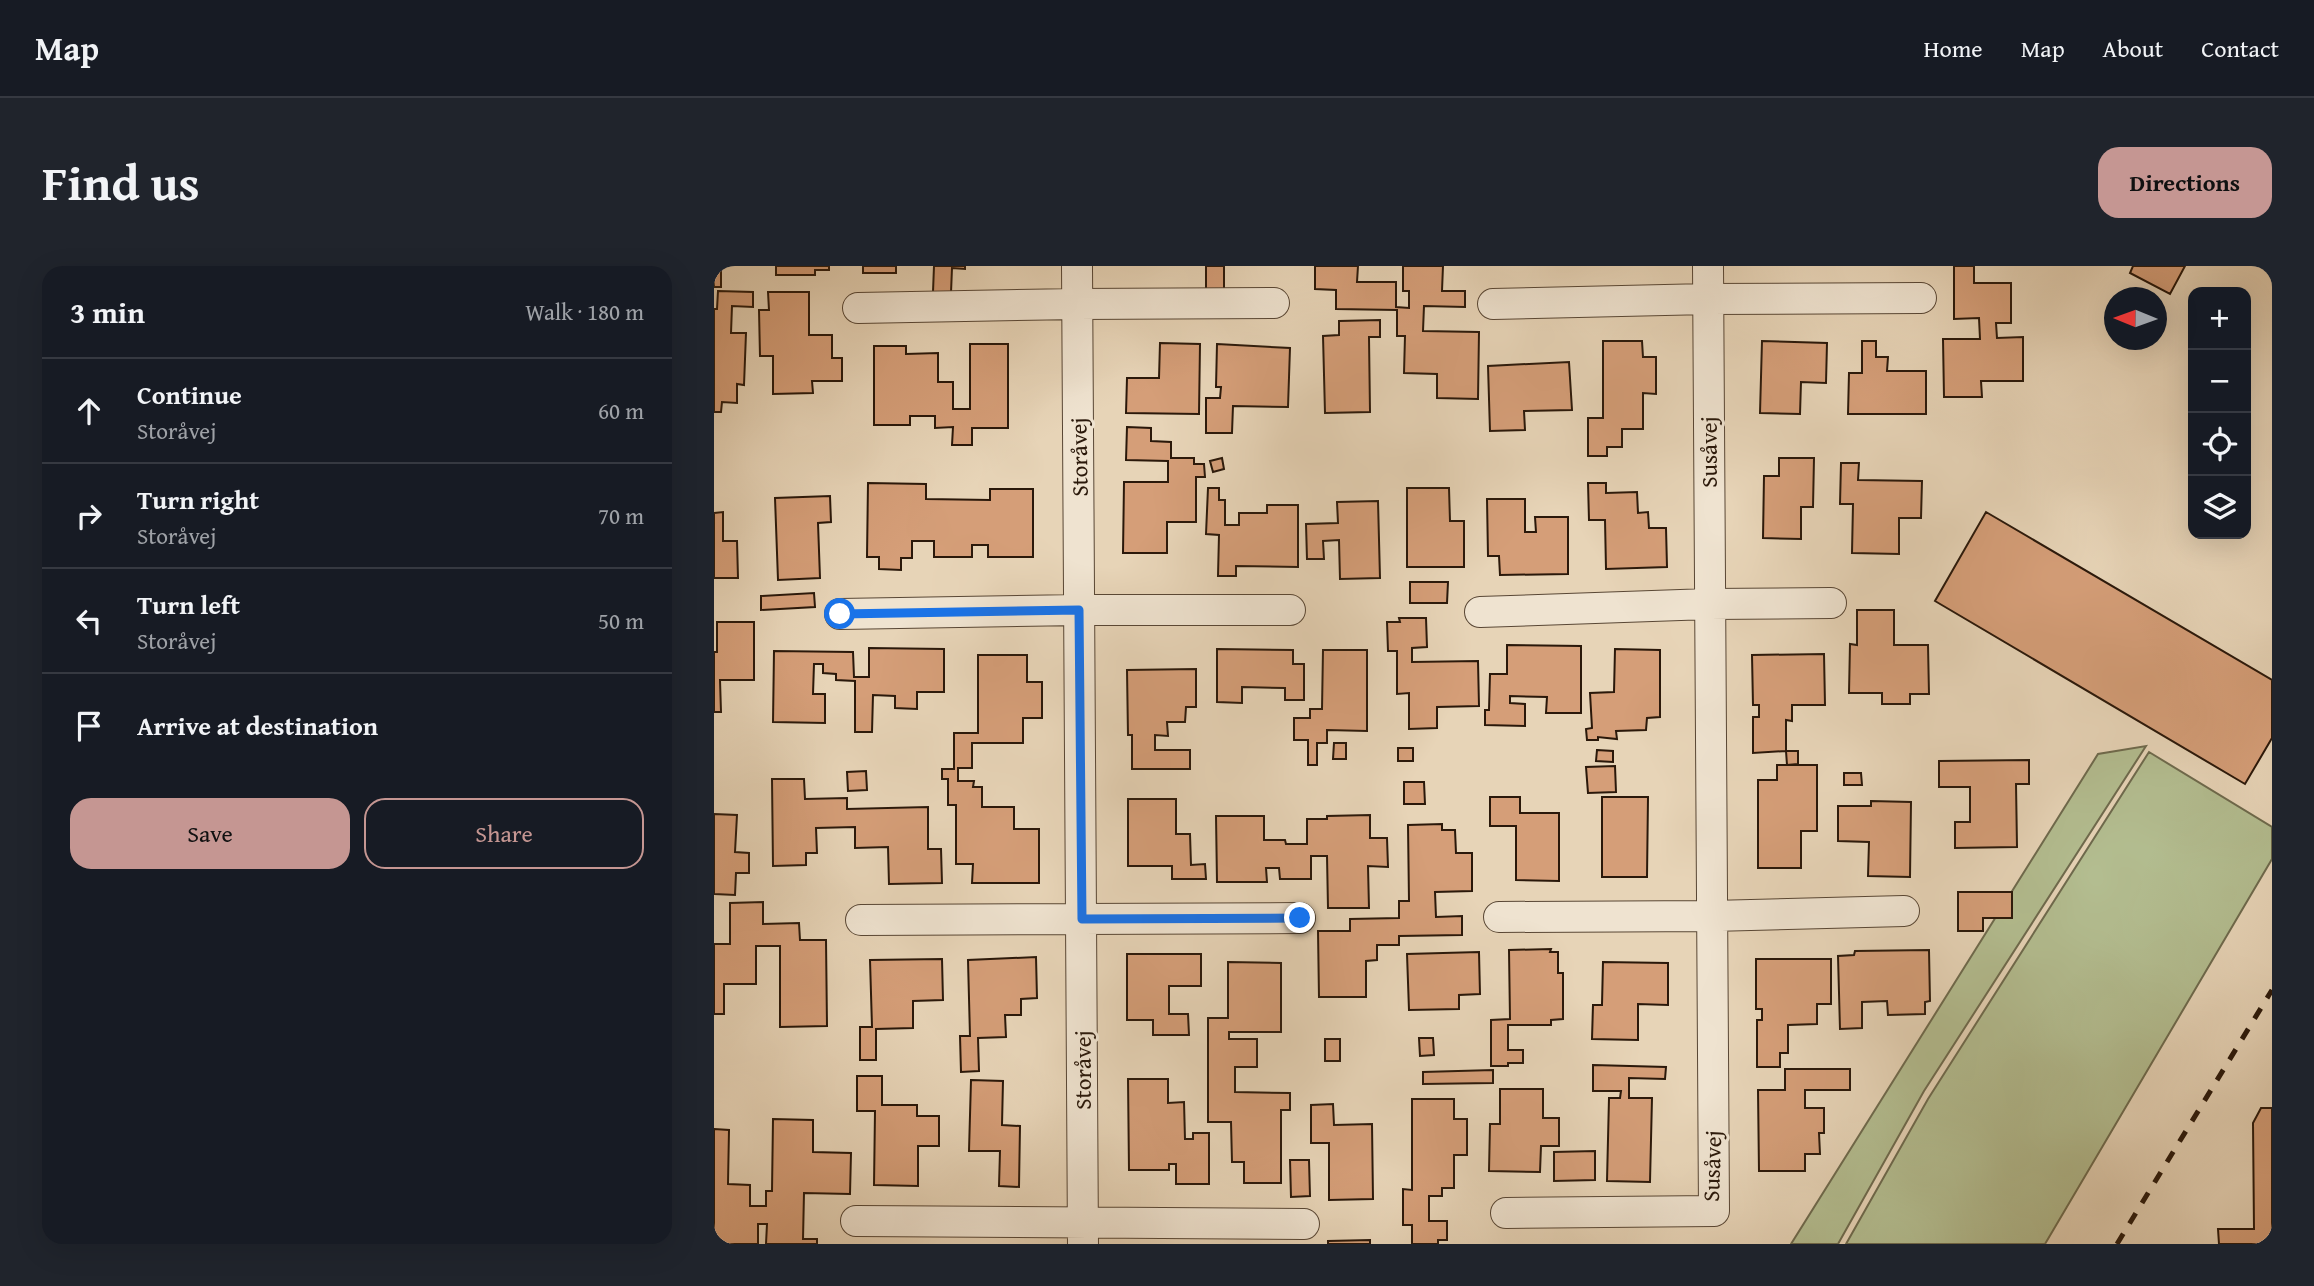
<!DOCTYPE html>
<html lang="en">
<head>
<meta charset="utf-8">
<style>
	:root { --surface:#171b24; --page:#20242c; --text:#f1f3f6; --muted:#9ea1a6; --line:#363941; --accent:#c59692 }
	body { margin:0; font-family:"Gentium Book Plus",serif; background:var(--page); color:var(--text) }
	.controls { position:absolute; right:21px; top:21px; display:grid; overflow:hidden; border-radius:14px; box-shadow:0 7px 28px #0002 }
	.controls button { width:63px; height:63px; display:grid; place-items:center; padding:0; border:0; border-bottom:2px solid var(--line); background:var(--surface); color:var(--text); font:35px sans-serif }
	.compass { position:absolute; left:1390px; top:21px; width:63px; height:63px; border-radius:50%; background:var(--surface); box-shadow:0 7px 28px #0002; rotate:271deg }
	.stop { position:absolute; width:21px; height:21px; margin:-16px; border:5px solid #1a73e8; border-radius:50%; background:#fff }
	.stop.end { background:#1a73e8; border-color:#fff; box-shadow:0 2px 7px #0008 }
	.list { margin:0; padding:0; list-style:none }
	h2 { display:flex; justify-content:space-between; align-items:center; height:91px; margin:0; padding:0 28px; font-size:30px }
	h2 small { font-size:23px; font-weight:400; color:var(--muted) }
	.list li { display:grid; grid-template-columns:46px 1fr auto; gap:21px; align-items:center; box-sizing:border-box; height:105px; padding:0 28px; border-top:2px solid var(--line) }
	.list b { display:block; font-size:26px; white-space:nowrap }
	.list p { margin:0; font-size:23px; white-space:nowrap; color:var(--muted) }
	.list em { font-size:23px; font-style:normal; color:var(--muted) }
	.actions { display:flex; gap:14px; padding:21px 28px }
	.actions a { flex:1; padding:16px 0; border:2px solid var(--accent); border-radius:21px; text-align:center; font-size:24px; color:var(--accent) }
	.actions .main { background:var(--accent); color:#111 }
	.icon { flex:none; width:38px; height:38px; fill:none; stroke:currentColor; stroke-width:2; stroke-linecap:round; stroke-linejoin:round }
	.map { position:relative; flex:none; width:1558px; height:978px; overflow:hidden; border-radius:21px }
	header { display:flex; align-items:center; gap:42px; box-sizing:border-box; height:98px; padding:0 35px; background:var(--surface); border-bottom:2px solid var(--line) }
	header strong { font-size:33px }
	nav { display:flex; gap:38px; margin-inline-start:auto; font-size:24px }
	.intro { display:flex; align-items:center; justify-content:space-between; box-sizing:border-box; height:168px; padding:0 42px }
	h1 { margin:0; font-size:49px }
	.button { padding:18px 32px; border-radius:21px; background:var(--accent); color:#111; font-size:24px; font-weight:700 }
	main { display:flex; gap:42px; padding:0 42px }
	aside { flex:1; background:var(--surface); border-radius:21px; box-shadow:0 7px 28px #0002 }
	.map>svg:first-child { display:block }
</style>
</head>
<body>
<header>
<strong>Map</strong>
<nav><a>Home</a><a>Map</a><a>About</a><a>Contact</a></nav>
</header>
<div class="intro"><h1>Find us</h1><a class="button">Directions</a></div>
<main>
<aside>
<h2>3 min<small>Walk · 180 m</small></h2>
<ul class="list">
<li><svg class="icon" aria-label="ahead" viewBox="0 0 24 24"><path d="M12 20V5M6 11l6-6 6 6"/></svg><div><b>Continue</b><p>Storåvej</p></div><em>60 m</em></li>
<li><svg class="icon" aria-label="right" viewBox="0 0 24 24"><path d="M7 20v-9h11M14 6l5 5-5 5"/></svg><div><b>Turn right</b><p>Storåvej</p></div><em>70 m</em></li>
<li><svg class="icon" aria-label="left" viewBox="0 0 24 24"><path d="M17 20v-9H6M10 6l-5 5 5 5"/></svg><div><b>Turn left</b><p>Storåvej</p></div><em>50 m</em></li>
<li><svg class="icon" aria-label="arrive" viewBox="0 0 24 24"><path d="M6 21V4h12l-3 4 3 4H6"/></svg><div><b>Arrive at destination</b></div></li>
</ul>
<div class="actions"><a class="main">Save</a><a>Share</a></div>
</aside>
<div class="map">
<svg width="1558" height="978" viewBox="0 0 1558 978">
	<rect width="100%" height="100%" fill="#e7d4b7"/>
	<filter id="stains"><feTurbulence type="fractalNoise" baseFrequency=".00286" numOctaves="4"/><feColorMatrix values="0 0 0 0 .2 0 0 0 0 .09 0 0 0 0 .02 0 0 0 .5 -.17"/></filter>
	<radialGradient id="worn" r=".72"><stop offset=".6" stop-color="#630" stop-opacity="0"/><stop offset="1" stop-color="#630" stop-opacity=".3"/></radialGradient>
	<!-- green -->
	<path fill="#b3bd90" stroke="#6e6a4d" stroke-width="2" d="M1432,480L1210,825L1124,978H1077L1384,488Z
		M1435,486L1558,561V593L1331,978H1132L1214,833Z"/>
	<!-- building -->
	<path fill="#d59e78" stroke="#2a180a" stroke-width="2" d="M0,0H7V21H0Z
		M62,0H115V4H101V9H62Z
		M149,0H182V7H149Z
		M220,0H251V3L238,2L237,27L219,26Z
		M492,0H510V25L492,24Z
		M601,0H644L643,16H682V41L695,42V25H689V0H729L728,25H751V41L710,40L709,65L765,66L764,133L723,132V108L690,107L691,70H683V44L622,43V24L601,23Z
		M1240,0H1260V17H1297V57H1282L1283,72L1309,71V115H1267L1268,131H1230L1229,73H1266L1265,52L1240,53Z
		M1419,0H1471L1456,28L1416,7Z
		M4,25L39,26V41L18,40L17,67H32L30,119L23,118V137L8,136L7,146H0V43H3Z
		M54,26H95V69H118V92H128V115H98L99,127L59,128V90H46L45,44H55Z
		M666,54V71H655L656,146L611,147L609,70L625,69V55Z
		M889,75H928L929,91H942V128L929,127V163H908V181H893V190H874V152H889Z
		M1048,75L1113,77L1112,117L1087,116L1086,148L1046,147Z
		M1148,75H1162V91H1174L1173,105H1212V148H1134L1135,107H1148Z
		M446,77L486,78L485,148L412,147L413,112H445Z
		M256,78H294V162H258V179H238L239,161L221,162V150H196V159H160V80H192V88L224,87V116H239V143H256Z
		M503,78L576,82L574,141L519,140L518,167H492V132H506L507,121H502Z
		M855,96L858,144L810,145L811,164L776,165L774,100Z
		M413,161L437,162V175L457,176V192H480V198H490L491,211H482V256H453V287H409L410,216H454V195L412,194Z
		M508,192L510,203L499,206L496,195Z
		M1065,192H1100L1099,241H1087V273L1049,272L1050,210H1065Z
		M1127,197H1145L1144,214L1208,215L1207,252H1185V288L1138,287L1139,238H1126Z
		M154,217L212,218V233L276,234V223H319V291H274V279H258V291H220V275H198V292H187V304L165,303V291H153Z
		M874,217H892V227L923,226L924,247L934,246L935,262H952L953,301L892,303L891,254H875Z
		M494,222H505V234H511V259H525V247H553V239H584V301L522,300V310H504L505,269L492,268Z
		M693,222H735L736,255H750V301H693Z
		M116,230L117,256L104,257L106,312L64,314L61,232Z
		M773,233H811V266H822L821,251H854V308L786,309L785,290H774Z
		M664,235L666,312L626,313L625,274L609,275L610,293H593L592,258L624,257L623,236Z
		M9,246V275H23L24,312H0V247Z
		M1272,246L1558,414V472L1531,518L1221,335Z
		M696,316H734L733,337H696Z
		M100,327L101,341L47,344V330Z
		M1143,344H1180V379H1214L1215,428H1196V438H1168V427H1135L1136,378L1143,379Z
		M685,352H712L713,381L698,382V396L764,395L765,440L723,441V462L695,463V427L683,428V385H674L673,356H686Z
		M3,356H40V414H6L7,446H0V386H3Z
		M793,379L867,380V447H832L833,431L796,430V437L811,438V460L771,459V444H775L776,408H793Z
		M155,382L230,383V426H203V443L181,442V430L159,429L158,466H141V415L122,414V408L109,407V398H100L99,428H111V457L59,456L60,385L139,386L140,411H155Z
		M503,383L579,384V398H590V434H571V422L528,421V437L503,436Z
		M901,383L946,384V451L933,452L932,464L902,465L903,473L884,471V474H873L872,463L878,462L876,427L900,426Z
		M609,384H653V465L613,464V477H603V499H594V474H580V452H596V443H608Z
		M1110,388L1111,439H1078V455L1072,454V485L1039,487V451H1045V439H1039L1038,389Z
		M264,389H313V416H328V452H309V477H258V502H244V515H260L259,521H268V541H300V563H325V617H258L259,598H242V539H234V513H228V503H240V467H264Z
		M482,403V441H472L471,456H453L454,470L441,469V484H476V503H418V469H414L413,404Z
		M620,477H632V493H619Z
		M684,482H699V495H684Z
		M883,484L899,485V496L882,495Z
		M1072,485H1084V498L1073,499Z
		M1315,494V518H1302L1303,581L1241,582V556H1256V521H1225V495Z
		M1063,499H1103V565H1087V602H1044V514H1063Z
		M901,500L902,526L874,527L872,501Z
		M152,505L153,524L134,525L133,506Z
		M1130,507H1147L1148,519H1130Z
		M58,513H90L91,533L133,532V543L214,541V583H227L228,617L175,618L174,581L141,582V561L102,562L103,587H92V599L59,600Z
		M690,516H710L711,538H690Z
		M776,531H806V547H845V615L802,614V560H776Z
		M888,531H934L933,611H888Z
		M414,533H462V568H476L477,599L491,598L492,613H458V600H414Z
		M1157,535L1197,536L1196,611L1154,610L1155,576L1124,575V540H1157Z
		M0,548L23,549L21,586L35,587V607H22L21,629L0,628Z
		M656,549V572H673L674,601L654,600L655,642H614L613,590H597V613H566L565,602H552L553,616H503L502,550H550V574H571L572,578H593V553H613V550Z
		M728,558V564H741L742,587H758V625L721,626L722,651L748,650V669L685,670V679H663V694L652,695V731H605L604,665H636V653L685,652V635H695L694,559Z
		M1244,626H1298V652H1269V665H1244Z
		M49,636V658L85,657L86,674H112L113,760L66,761V680H42V718H10V748H0V678H16V637Z
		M837,683L836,686H844V707H849V753L837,754V759H794V784H809V797H794V800H777V754L796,753L795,684Z
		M1215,684L1216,735L1211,736V748L1174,749L1173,735L1148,736V762L1126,763L1124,690L1140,689L1141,685Z
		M765,686L766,728L745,729V743L695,744L693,688Z
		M413,688H487V720H455V748H474L475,769H439V754H413Z
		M322,691L323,732L307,733V749H291L292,771L264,772L265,805L247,806L246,770H256L254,694Z
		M228,693L229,734L199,735V762L162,763V794H146V761H158L156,694Z
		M1042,693H1117V738H1103V758L1074,759V787H1066V801H1043V754H1048V743H1042Z
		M514,696L567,697V766H515V773H543V801H521V826L576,827V844H567V917H530V896H518L517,856H494V752H514Z
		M889,696L954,697V739L924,738V774L878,773L879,739H888Z
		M705,772H719L720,789L706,790Z
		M611,773H626V795H611Z
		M879,799L952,801L951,813L915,812V832H938L936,916L893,915L895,832H906L907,825H879Z
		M1071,803H1136V824H1091V842H1110V867H1105L1106,888H1091V905H1045L1044,824H1071Z
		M779,804V817L709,818V806Z
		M143,810H168V839H203V850H225V880H204V920L160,919L161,845H143Z
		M414,813H454V837L470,836L471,873H479V867H495V918H462V898H455V904H415Z
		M257,814L289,815L288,859L306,860L305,921L285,920L286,885H255Z
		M786,823H829V852H845V880H827L826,906L775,905L776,858H786Z
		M698,833H740V853H753V889H740V922H728V930H715V955H733V974H724V978H698V959H689V923L698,924Z
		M619,838L620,859L658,858L659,933L615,934V877H597V839Z
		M1547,842H1558V978H1505L1504,963H1540L1539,857Z
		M59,853L99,854V886L137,887L136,928L90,927L89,973H103V978H52L53,958H44V978H0V863L15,864L14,918L36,919V940H52V925H58Z
		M881,885V914L840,915V886Z
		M576,894H595L596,930L577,931Z
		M656,974V978H614V975Z"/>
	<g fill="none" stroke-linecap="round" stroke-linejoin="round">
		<!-- street casing -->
		<g stroke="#594735" stroke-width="32">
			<path id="street" d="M363,0L369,978
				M779,38L994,33L1207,32
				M144,42L363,38L560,37
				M766,346L995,338L1117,337
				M126,348L365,344H576
				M785,651L998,650L1190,645
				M147,654L586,652
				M792,947L1000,945L994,0
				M142,955L590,958"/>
		</g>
		<!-- street -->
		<use href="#street" stroke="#efe3d0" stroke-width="30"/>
		<!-- rail -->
		<path stroke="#2a180a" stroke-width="5" stroke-dasharray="12 12" stroke-linecap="butt" d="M1403,978L1558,724"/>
	</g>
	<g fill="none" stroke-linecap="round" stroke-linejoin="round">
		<!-- route -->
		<path stroke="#1a73e8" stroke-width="9" d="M126,348L365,344L368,653L586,652"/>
	</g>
	<g text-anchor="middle" stroke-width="6" stroke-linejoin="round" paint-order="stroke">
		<!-- street labels -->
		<g font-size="23" fill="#2a180a" stroke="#efe3d0">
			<text transform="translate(995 186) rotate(-90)" y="8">Susåvej</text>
			<text transform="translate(365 191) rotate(-91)" y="8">Storåvej</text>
			<text transform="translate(369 804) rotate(-90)" y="8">Storåvej</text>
			<text transform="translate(998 900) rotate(-88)" y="8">Susåvej</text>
		</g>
	</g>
	<rect width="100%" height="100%" filter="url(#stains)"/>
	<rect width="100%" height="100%" fill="url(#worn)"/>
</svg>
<div class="controls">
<button>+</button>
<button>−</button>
<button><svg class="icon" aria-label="locate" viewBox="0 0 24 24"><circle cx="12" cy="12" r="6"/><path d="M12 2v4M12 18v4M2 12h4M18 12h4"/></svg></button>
<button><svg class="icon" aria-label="layers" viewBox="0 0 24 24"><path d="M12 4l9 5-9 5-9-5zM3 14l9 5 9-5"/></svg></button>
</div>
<svg class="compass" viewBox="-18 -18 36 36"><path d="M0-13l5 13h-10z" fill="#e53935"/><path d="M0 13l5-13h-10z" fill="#9ea1a6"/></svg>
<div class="stop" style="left:126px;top:348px"></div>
<div class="stop end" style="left:586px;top:652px"></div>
</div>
</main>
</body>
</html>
